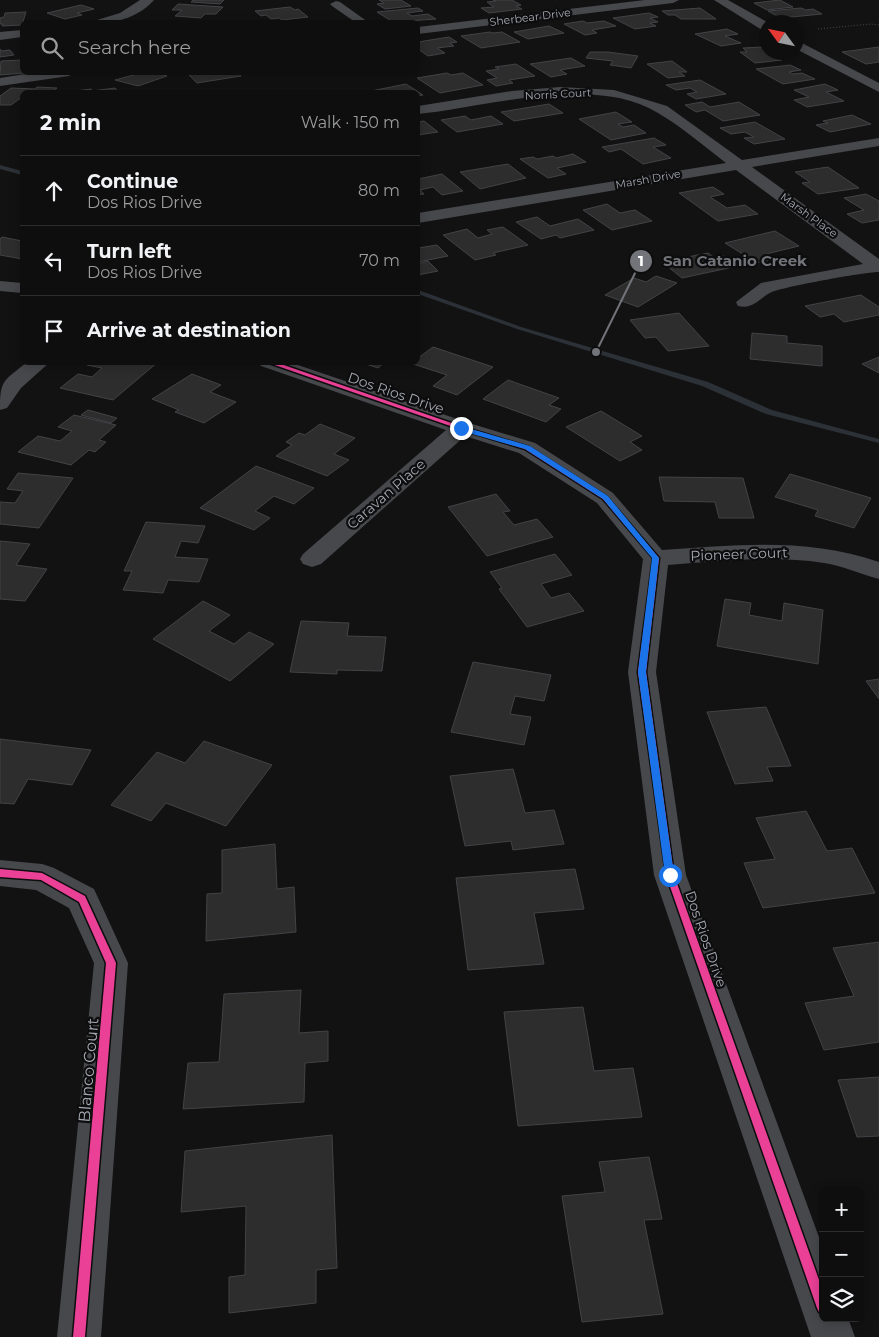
<!DOCTYPE html>
<html lang="en">
<head>
<meta charset="utf-8">
<style>
	:root { --surface:#0e0e0e; --page:#1c1c1c; --text:#f1f3f6; --muted:#9b9c9e; --line:#2e2e2e }
	body { margin:0; font-family:Montserrat,sans-serif; background:var(--page); color:var(--text) }
	.controls { position:absolute; right:15px; bottom:15px; display:grid; overflow:hidden; border-radius:8px; box-shadow:0 2px 12px #0003 }
	.controls button { width:45px; height:45px; display:grid; place-items:center; padding:0; border:0; border-bottom:1px solid var(--line); background:var(--surface); color:var(--text); font:25px sans-serif }
	.compass { position:absolute; left:759px; top:15px; width:45px; height:45px; border-radius:50%; background:var(--surface); box-shadow:0 2px 12px #0003; rotate:303deg }
	.stop { position:absolute; width:15px; height:15px; margin:-11px; border:4px solid #1a73e8; border-radius:50%; background:#fff }
	.stop.end { background:#1a73e8; border-color:#fff; box-shadow:0 1px 5px #0008 }
	.list { margin:0; padding:0; list-style:none }
	h2 { display:flex; justify-content:space-between; align-items:center; height:65px; margin:0; padding:0 20px; font-size:21px }
	h2 small { font-size:16px; font-weight:400; color:var(--muted) }
	.list li { display:grid; grid-template-columns:32px 1fr auto; gap:15px; align-items:center; box-sizing:border-box; height:70px; padding:0 20px; border-top:1px solid var(--line) }
	.list b { display:block; font-size:19px; white-space:nowrap }
	.list p { margin:0; font-size:16px; white-space:nowrap; color:var(--muted) }
	.list em { font-size:16px; font-style:normal; color:var(--muted) }
	.icon { flex:none; width:28px; height:28px; fill:none; stroke:currentColor; stroke-width:2; stroke-linecap:round; stroke-linejoin:round }
	.map { position:relative; flex:none; width:879px; height:1337px; overflow:hidden }
	.search { position:absolute; background:var(--surface); box-shadow:0 2px 12px #0003; left:20px; top:20px; width:400px; height:55px; display:flex; align-items:center; gap:12px; box-sizing:border-box; padding:0 18px; border-radius:8px; color:var(--muted); font-size:19px }
	.panel { position:absolute; background:var(--surface); box-shadow:0 2px 12px #0003; left:20px; top:90px; width:400px; height:275px; border-radius:8px }
	.map>svg:first-child { display:block }
</style>
</head>
<body>
<div class="map">
<svg width="879" height="1337" viewBox="0 0 879 1337">
	<rect width="100%" height="100%" fill="#121213"/>
	<g fill="none" stroke-linecap="round" stroke-linejoin="round">
		<!-- stream -->
		<path fill="#2b3136" fill-rule="evenodd" d="M0,165L22,171V175L0,169Z
			M418,290L521,327L708,382L772,410L879,439V443L766,414L702,386L517,329L418,294Z"/>
	</g>
	<!-- building -->
	<path fill="#2d2d2e" stroke="#424346" d="M193,0H224L220,4L191,2Z
		M379,0H401L411,6L385,9L377,4L384,3Z
		M493,0H512L521,5L516,6L522,9L489,13L481,8L494,7L487,2L496,1Z
		M780,0L793,7L767,10L754,3Z
		M178,4L223,7L216,14H205L201,18L175,16L182,10H172Z
		M81,5L94,9L77,13L82,15L65,19L47,13Z
		M290,7L295,10L298,9L308,17L282,20L279,18L271,19L266,15L261,16L255,11Z
		M418,8L423,11L407,13L412,16L428,14L436,19L393,22L377,12Z
		M700,8L716,19H681L675,15H668L662,11Z
		M801,8L806,10L813,9L822,14L781,18L768,11Z
		M26,12L22,25L2,26L3,24H0V18L4,17L5,13Z
		M649,13L658,17L650,18L658,22L650,23L656,26L635,29L613,18Z
		M583,21L587,23L604,21L616,26L592,30L597,33L585,35L564,24Z
		M549,26L564,33L528,39L514,32Z
		M727,29L738,34L725,36L741,43L721,46L695,34Z
		M490,32L493,33L502,32L520,42L481,48L461,36Z
		M449,37L457,42L450,43L454,46L437,48L445,53L428,56L418,49V42Z
		M762,47L766,50V52H771L782,60L755,63L740,52H747L743,48Z
		M879,47V62L866,64L842,52Z
		M0,49L1,51L10,50L14,55L0,57Z
		M590,52H608L638,56L631,68L610,65L613,61L586,58Z
		M571,58L585,66L560,70L567,74L551,77L530,64Z
		M22,60V72L24,73L0,75L1,61Z
		M672,61L687,72H679L685,76L668,78L647,64Z
		M516,64L535,76L509,80L513,83L496,86L487,80L497,78L486,71L499,69L495,67Z
		M790,65L801,70L789,72L793,74L802,73L815,79L783,84L756,69Z
		M145,72H161L158,74L167,76L138,86L115,80Z
		M208,72H237L241,76L197,83L189,75Z
		M447,73L451,75L463,73L483,85L440,93L417,78Z
		M700,80L726,94L696,99L687,94L697,92L690,88L676,90L666,85Z
		M406,84L423,95L418,96V92H366Z
		M825,84L838,90L826,92L844,101L807,107L794,100L809,97L794,90Z
		M37,87L57,88L52,92H22V97L11,105H0V96L11,88L35,89Z
		M115,88L118,92H67L91,89L92,91Z
		M702,102L710,107L739,102L760,115L723,121L705,110L696,112L685,105Z
		M549,104L563,113L514,121L501,112Z
		M616,112L632,122L618,124L623,127L634,125L646,133L611,140L579,119Z
		M852,115L871,124L830,132L816,125L828,123L823,121Z
		M465,116L471,120L491,116L503,124L457,132L441,120Z
		M424,121L438,132L418,135V122Z
		M755,122L785,139L754,144L744,138L754,137L745,132L731,134L720,128Z
		M654,138L666,145L653,147L671,158L643,164L621,149L609,152L602,147Z
		M573,154L586,162L557,168L566,174L548,178L520,159L533,157L537,159L553,156L556,158Z
		M508,164L526,178L480,189L460,172Z
		M828,167L859,188L818,194L802,183L810,182L795,172Z
		M442,174L463,191L442,195L433,187L420,190L424,194L418,195V179Z
		M713,187L724,194L710,197L727,208L745,205L758,214L718,221L679,193Z
		M866,194L879,201V220L862,223L847,214L864,210L844,198Z
		M607,204L620,213L635,210L652,221L612,230L583,210Z
		M537,217L550,226L578,219L594,230L560,238L556,235L541,239L516,222Z
		M503,227L528,245L493,253L496,255L475,260L443,235L467,229L478,238L492,234L487,230Z
		M775,231L799,246L766,254L775,259L757,263L725,243Z
		M2,237L22,241V259L0,255V239Z
		M437,245L448,256L418,262V248Z
		M708,253L715,258L724,256L738,266L682,278L662,262Z
		M428,261L438,271L418,275V264Z
		M656,276L677,283L638,307L605,295L634,278L646,282Z
		M861,295L879,307V315L844,322L834,314L820,317L805,306Z
		M679,313L709,346L668,351L656,337L645,338L630,320Z
		M752,333L787,336V343L822,346V366L750,359Z
		M433,347L493,367L457,395L433,386L447,375L410,363L418,362V358Z
		M879,357V373L862,364Z
		M89,362H158L113,400L60,388L78,374L92,377L102,368L87,365Z
		M360,362H385L378,368Z
		M192,374L221,385L210,392L236,402L204,423L175,412L179,410L152,399Z
		M508,380L559,398L549,405L561,409L546,422L483,399Z
		M88,410L117,418L111,423L81,415Z
		M601,411L642,436L630,442L642,450L620,461L566,427Z
		M74,415L116,425L99,440L106,442L95,452L89,450L71,465L18,452L38,436L60,441L72,431L58,427Z
		M320,424L355,438L334,454L349,460L327,476L276,456L292,445L286,442L299,433L305,435Z
		M256,466L314,488L294,504L274,496L255,511L270,518L254,530L200,508Z
		M18,473L73,478L39,528L0,524V502L15,503L23,491L7,489Z
		M790,474L871,498L854,528L815,516L818,510L775,497Z
		M659,477L743,478L754,518H719L715,502L664,501Z
		M496,494L510,511L503,512L514,525L537,519L553,537L487,556L448,507Z
		M146,522L205,526L198,543L181,541L175,557L208,559L199,582L168,580L163,593L123,590L132,571H124Z
		M0,541L30,544L16,565L47,569L25,601L0,599Z
		M555,554L572,575L541,584L551,598L569,593L584,611L527,627L499,589L502,588L490,572Z
		M725,599L751,603L749,615L782,621L784,603L823,610L818,664L717,646Z
		M203,601L230,615L209,631L234,644L249,632L274,644L230,681L153,639Z
		M301,621L349,623L347,636L386,637L382,671L337,670V674L290,672Z
		M473,662L551,675L544,701L515,696L510,714L531,717L524,745L451,732Z
		M879,679V699L866,681Z
		M766,707L791,766L767,767L773,781L735,784L707,712Z
		M0,739L91,750L72,785L28,779L14,804L0,803Z
		M204,741L272,765L226,826L166,803L151,821L111,805L157,752L185,763Z
		M513,769L525,813L554,810L564,844L513,850L511,841L465,846L450,776Z
		M806,811L827,851L852,848L875,893L763,908L744,863L775,859L756,818Z
		M275,844L277,889L294,887L296,932L206,941L207,894L222,893V850Z
		M575,869L584,909L534,913L544,964L468,970L456,878Z
		M879,942V1042L824,1050L805,1003L854,996L833,948Z
		M301,990L299,1033L328,1031V1061L305,1063L304,1102L183,1109L188,1063L219,1062L224,994Z
		M583,1007L594,1071L633,1068L642,1117L518,1126L504,1012Z
		M879,1077V1136L857,1137L838,1080Z
		M332,1135L337,1268L316,1270V1303L229,1313V1277L245,1275L246,1206L181,1212L185,1151Z
		M649,1157L662,1219L644,1220L663,1314L582,1322L562,1196L605,1192L599,1162Z"/>
	<g fill="none" stroke-linecap="round" stroke-linejoin="round">
		<!-- path -->
		<path stroke="#48494c" stroke-width="1" stroke-dasharray="1 2" stroke-linecap="butt" d="M818,29L871,24L879,25"/>
		<!-- minor -->
		<path fill="#47484b" fill-rule="evenodd" d="M140,0H154C140,16 115,25 95,22L97,20L120,13Z
			M645,0H679L673,3L418,34V27Z
			M714,0H728L767,22L766,30H762Z
			M336,1L340,2L368,22H355L332,6L330,4Z
			M22,30V37L0,40V32Z
			M796,40L879,83V92L796,49Z
			M38,72H75L69,76L0,86V78Z
			M560,87L614,90L667,106L742,160L879,138V146L752,167L879,259V272C870,271 782,287 772,292C760,297 754,310 738,306L736,302L761,283L863,264L736,170L418,223V213L726,163C704,146 682,127 658,113C596,74 486,107 418,114V106L512,91Z
			M0,281L22,283V293L0,291Z
			M27,362H50L21,388L7,408L0,410C0,379 3,382 27,362Z
			M258,362H289L469,423L535,443L613,493L662,550C736,545 808,537 879,562V579C860,574 843,566 824,563C772,555 720,561 668,565L656,672L686,875L823,1248V1318H848L855,1337H811L654,875L628,672L643,559L597,503L519,453L465,436L321,564L312,567L303,564L300,559L303,554L446,430L261,366Z
			M0,860L42,864L54,868L94,889L128,963L101,1337H57L94,963L69,908L36,890L0,886Z"/>
		<!-- cycleway casing -->
		<g stroke="#0d0d0e" stroke-width="3">
			<path id="cycleway" d="M266,362H275L463,427L529,447L607,497L659,558L646,672L674,875L823,1291V1314L819,1312L817,1308L666,875L638,672L653,558L603,499L525,449L459,429Z
				M0,869L42,873L85,896L116,963L85,1337H73L106,963L79,902L41,880L0,877Z"/>
		</g>
		<!-- cycleway -->
		<use href="#cycleway" fill="#ea4096" fill-rule="evenodd"/>
	</g>
	<!-- route -->
	<path fill="#1a73e8" d="M461,426L530,446L608,496L659,558L646,672L674,875L673,877L670,879L665,875L638,672L652,558L603,499L525,449L458,430V428Z"/>
	<g text-anchor="middle" stroke-width="4.5" stroke-linejoin="round" paint-order="stroke">
		<!-- far-street labels -->
		<g font-size="11" fill="#a5a8b2" stroke="#0d0d0e">
			<text transform="translate(530 17) rotate(-7)" y="4">Sherbear Drive</text>
			<text transform="translate(558 94) rotate(-3)" y="4">Norris Court</text>
			<text transform="translate(648 179) rotate(-10)" y="4">Marsh Drive</text>
			<text transform="translate(809 215) rotate(36)" y="4">Marsh Place</text>
		</g>
		<!-- street labels -->
		<g font-size="14" fill="#a5a8b2" stroke="#0d0d0e">
			<text transform="translate(396 393) rotate(19)" y="5">Dos Rios Drive</text>
			<text transform="translate(386 494) rotate(-41)" y="5">Caravan Place</text>
			<text transform="translate(739 554) rotate(-2)" y="5">Pioneer Court</text>
			<text transform="translate(706 939) rotate(71)" y="5">Dos Rios Drive</text>
		</g>
		<!-- near-street labels -->
		<g font-size="16" fill="#a5a8b2" stroke="#0d0d0e">
			<text transform="translate(88 1070) rotate(-85)" y="6">Blanco Court</text>
		</g>
	</g>
	<!-- callouts -->
	<path fill="none" stroke="#72747a" stroke-width="2" d="M596 352L641 261"/>
	<g fill="#72747a" stroke="#0d0d0e" stroke-width="2">
		<circle cx="596" cy="352" r="5"/>
		<circle cx="641" cy="261" r="12"/>
	</g>
	<g font-size="15" text-anchor="middle" font-weight="bold" fill="#fff">
		<text x="641" y="266">1</text>
	</g>
	<g font-size="15" text-anchor="middle" font-weight="bold" fill="#72747a" stroke="#0d0d0e" stroke-width="4.5" stroke-linejoin="round" paint-order="stroke">
		<text x="735" y="266">San Catanio Creek</text>
	</g>
</svg>
<div class="controls">
<button>+</button>
<button>−</button>
<button><svg class="icon" aria-label="layers" viewBox="0 0 24 24"><path d="M12 4l9 5-9 5-9-5zM3 14l9 5 9-5"/></svg></button>
</div>
<svg class="compass" viewBox="-18 -18 36 36"><path d="M0-13l5 13h-10z" fill="#e53935"/><path d="M0 13l5-13h-10z" fill="#9b9c9e"/></svg>
<div class="stop" style="left:670px;top:875px"></div>
<div class="stop end" style="left:461px;top:428px"></div>
<div class="search"><svg class="icon" aria-label="search" viewBox="0 0 24 24"><circle cx="10" cy="10" r="6"/><path d="M15 15l6 6"/></svg>Search here</div>
<section class="panel">
<h2>2 min<small>Walk · 150 m</small></h2>
<ul class="list">
<li><svg class="icon" aria-label="ahead" viewBox="0 0 24 24"><path d="M12 20V5M6 11l6-6 6 6"/></svg><div><b>Continue</b><p>Dos Rios Drive</p></div><em>80 m</em></li>
<li><svg class="icon" aria-label="left" viewBox="0 0 24 24"><path d="M17 20v-9H6M10 6l-5 5 5 5"/></svg><div><b>Turn left</b><p>Dos Rios Drive</p></div><em>70 m</em></li>
<li><svg class="icon" aria-label="arrive" viewBox="0 0 24 24"><path d="M6 21V4h12l-3 4 3 4H6"/></svg><div><b>Arrive at destination</b></div></li>
</ul>
</section>
</div>
</body>
</html>
